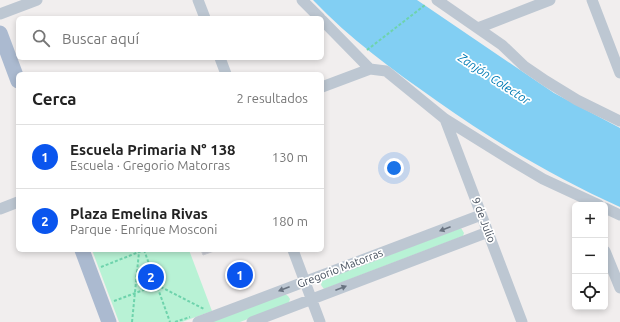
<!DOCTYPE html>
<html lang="es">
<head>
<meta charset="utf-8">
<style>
	:root { --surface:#fff; --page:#f2f2f2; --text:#222; --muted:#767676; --line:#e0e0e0; --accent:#0a55ee }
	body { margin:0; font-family:Ubuntu,sans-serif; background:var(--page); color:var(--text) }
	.controls { position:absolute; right:12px; bottom:12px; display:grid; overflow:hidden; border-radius:6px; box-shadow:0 2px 6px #0003 }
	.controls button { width:36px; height:36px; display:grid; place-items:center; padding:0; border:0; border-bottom:1px solid var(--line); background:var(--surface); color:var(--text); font:20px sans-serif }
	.you { position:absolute; left:394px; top:168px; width:14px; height:14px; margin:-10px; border:3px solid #fff; border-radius:50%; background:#1a73e8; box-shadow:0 0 0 6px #1a73e833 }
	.badge { display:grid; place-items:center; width:26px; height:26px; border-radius:50%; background:var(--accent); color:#fff; font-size:13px; font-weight:700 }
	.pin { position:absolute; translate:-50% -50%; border:2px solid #fff; box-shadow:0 1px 4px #0006 }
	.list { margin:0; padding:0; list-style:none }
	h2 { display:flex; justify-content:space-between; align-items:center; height:52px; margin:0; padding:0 16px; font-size:17px }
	h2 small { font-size:13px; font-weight:400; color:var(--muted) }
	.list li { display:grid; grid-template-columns:26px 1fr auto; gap:12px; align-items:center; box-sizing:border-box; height:64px; padding:0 16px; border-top:1px solid var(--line) }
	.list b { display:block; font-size:15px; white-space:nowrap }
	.list p { margin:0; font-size:13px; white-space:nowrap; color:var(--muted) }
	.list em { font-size:13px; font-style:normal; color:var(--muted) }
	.icon { flex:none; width:22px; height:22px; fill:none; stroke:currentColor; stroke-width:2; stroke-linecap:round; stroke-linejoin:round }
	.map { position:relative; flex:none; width:620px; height:322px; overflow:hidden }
	.search { position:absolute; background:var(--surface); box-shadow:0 2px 6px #0003; left:16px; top:16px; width:308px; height:44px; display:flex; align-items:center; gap:10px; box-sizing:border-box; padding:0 14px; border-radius:6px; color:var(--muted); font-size:15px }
	.panel { position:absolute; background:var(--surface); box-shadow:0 2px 6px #0003; left:16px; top:72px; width:308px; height:180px; border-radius:6px }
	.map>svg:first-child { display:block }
</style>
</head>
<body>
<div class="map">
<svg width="620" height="322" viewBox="0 0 620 322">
	<rect width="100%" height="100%" fill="#f1eeee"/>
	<!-- green -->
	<path fill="#b8f2d5" d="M461,228L464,233L463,236L324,289L321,285L322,280Z
		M92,250H189L212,311L182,322H119Z
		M285,294L288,296L290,299L289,302L286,305L240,322H210Z"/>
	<!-- water -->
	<path fill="#82cff3" d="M313,0H417L554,93L620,128V207C555,178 495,142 437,101C393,70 350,39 313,0Z"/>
	<!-- building -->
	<path fill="#c9ccd4" stroke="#d1d3da" d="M201,250H217L203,255Z"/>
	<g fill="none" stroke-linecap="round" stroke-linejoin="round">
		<!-- path -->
		<path stroke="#6ed3ac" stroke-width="2" stroke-dasharray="3 2" stroke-linecap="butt" d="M367,50L425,5
			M144,250L170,322
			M101,267L144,250
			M114,301L157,285L204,309
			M132,322L139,252L136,250
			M175,322L190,317"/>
		<!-- minor -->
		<path stroke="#bdc7d2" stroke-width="11" d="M198,0L205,18
			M302,0L320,18
			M437,0L502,45L524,66L546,81L577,100L620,121
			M592,0L620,73
			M0,14L37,0
			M322,20L370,69
			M478,28L550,0
			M220,58L226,74
			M322,87L370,69L386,71L445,119L511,160L543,179L599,205
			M445,119L522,322
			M605,208L620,215
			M0,209L18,202
			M293,250L320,322
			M605,251L620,288
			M198,322L481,215
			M252,322L488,232"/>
		<!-- major -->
		<path stroke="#abbad0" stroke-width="15" d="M0,33L18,81
			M82,250L109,322"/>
	</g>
	<!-- one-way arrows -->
	<defs><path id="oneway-solid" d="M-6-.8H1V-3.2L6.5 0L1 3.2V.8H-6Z"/></defs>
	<g fill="#697380">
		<use href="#oneway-solid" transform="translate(445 229) rotate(159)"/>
		<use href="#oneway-solid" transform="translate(341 288) rotate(-21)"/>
		<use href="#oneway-solid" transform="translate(284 289) rotate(159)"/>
	</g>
	<g text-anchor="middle" stroke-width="3.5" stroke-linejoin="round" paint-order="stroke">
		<!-- street labels -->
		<g font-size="11" fill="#454f5d" stroke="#fff">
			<text transform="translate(484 220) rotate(69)" y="4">9 de Julio</text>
			<text transform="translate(340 268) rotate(-21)" y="4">Gregorio Matorras</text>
		</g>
		<!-- water labels -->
		<g font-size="12" font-style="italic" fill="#017bb4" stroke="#fff">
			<text transform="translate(494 79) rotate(33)" y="4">Zanjón Colector</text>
		</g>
	</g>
</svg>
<div class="controls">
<button>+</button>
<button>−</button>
<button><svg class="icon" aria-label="locate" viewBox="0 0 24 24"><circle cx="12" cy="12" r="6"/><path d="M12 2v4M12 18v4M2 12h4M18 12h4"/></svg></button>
</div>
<div class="you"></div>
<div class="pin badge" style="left:240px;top:275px">1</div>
<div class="pin badge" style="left:151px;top:277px">2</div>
<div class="search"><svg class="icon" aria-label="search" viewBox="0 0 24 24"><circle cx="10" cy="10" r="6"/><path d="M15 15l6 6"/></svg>Buscar aquí</div>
<section class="panel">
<h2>Cerca<small>2 resultados</small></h2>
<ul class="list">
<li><span class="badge">1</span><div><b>Escuela Primaria N° 138</b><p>Escuela · Gregorio Matorras</p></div><em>130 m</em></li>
<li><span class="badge">2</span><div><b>Plaza Emelina Rivas</b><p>Parque · Enrique Mosconi</p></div><em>180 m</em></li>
</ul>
</section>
</div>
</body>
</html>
